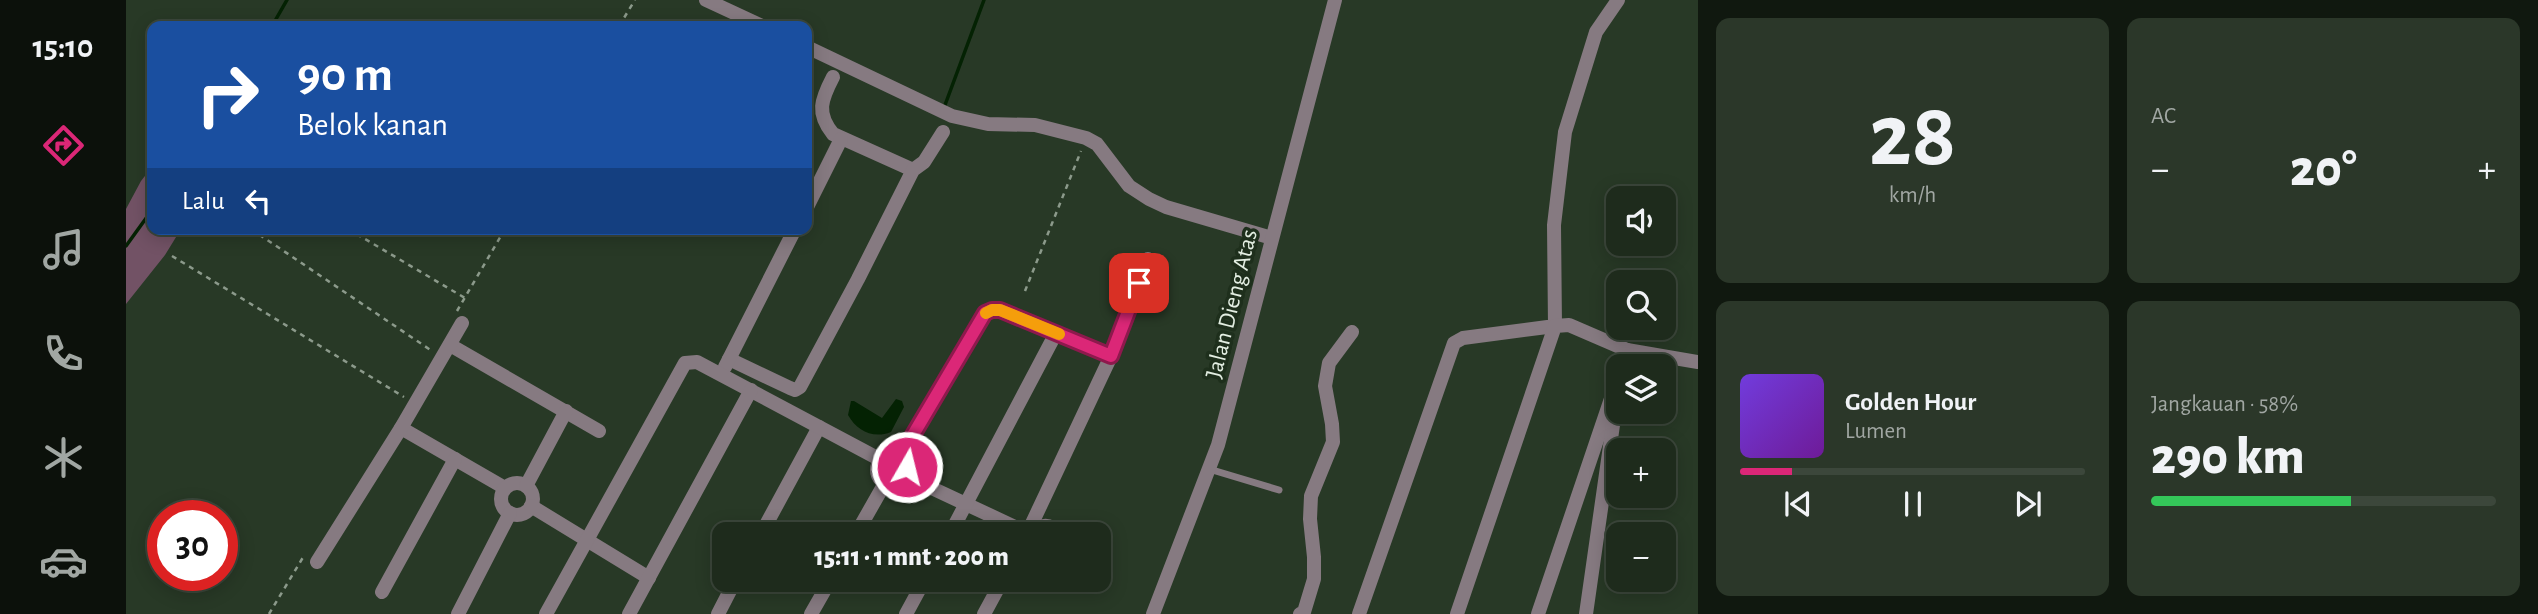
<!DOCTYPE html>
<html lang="id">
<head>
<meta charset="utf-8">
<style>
  body { margin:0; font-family:"Alegreya Sans",sans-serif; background:#2b3729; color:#f1f3f6; height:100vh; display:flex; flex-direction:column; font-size:26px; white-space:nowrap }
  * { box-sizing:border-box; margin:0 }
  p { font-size:23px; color:#a1a7a3 }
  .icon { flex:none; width:38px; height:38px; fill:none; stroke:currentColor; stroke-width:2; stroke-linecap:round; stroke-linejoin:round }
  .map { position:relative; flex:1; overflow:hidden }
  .side { display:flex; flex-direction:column; gap:18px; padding:18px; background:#10180f; width:840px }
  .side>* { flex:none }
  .top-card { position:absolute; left:21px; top:21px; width:665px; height:214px; border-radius:14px; box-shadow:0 4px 18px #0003,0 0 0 2px #3c473b; background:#1a4fa0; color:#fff; overflow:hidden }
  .tools { position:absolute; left:1480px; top:186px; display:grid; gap:14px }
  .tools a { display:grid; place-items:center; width:70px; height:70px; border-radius:14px; background:#1e2b1c; box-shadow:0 4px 18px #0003,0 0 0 2px #3c473b; font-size:35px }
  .speed { position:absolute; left:21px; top:500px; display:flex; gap:14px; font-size:35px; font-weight:700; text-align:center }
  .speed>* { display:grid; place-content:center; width:91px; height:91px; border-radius:50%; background:#1e2b1c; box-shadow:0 4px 18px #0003,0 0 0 2px #3c473b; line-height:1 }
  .speed .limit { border:10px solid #d22; background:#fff; color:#111 }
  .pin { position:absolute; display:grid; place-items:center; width:60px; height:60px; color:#fff; margin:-30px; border-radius:14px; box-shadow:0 4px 10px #0006 }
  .me { position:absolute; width:77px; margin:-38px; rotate:8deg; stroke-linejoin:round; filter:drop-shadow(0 0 5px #0008) }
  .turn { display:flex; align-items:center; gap:24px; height:147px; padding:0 35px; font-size:32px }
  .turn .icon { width:91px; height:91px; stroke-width:2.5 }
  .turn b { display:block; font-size:49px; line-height:60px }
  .then { display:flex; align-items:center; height:66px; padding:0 35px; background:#0003; gap:14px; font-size:26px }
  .big { font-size:52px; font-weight:800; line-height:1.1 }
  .side .tile { flex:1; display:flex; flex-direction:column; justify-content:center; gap:10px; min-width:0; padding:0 24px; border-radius:14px; background:#2b3729 }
  .side .dial { align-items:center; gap:0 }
  .dial b { font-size:91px; line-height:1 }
  .song { display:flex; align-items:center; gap:21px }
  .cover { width:84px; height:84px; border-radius:10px; background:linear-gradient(135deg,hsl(260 70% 55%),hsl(280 70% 35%)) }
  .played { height:7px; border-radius:4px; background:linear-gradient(90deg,#db2777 15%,#3c473b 15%) }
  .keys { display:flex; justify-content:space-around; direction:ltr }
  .heat { display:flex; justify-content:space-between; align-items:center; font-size:38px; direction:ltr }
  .charge { height:10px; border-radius:5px; background:linear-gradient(90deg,#34c759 58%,#3c473b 0) }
  .side .tiles { flex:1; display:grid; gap:18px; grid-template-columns:repeat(2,1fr) }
  .trip { position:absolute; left:586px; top:522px; width:399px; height:70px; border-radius:14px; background:#1e2b1c; box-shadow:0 4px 18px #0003,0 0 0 2px #3c473b; font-weight:800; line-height:70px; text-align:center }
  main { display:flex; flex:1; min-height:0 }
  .menu { display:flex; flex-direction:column; width:126px; justify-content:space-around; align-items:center; background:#0c110b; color:#a1a7a3 }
  .menu .icon { width:49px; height:49px }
  .menu .selected { color:#db2777 }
  .menu b { font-size:32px; color:#f1f3f6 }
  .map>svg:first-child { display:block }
  .green { fill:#725265 }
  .water { fill:#042203 }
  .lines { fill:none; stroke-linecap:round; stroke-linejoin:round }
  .stream { stroke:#042203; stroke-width:3.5 }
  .path { stroke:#8c9a8b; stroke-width:2.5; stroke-dasharray:5 5; stroke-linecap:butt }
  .service { stroke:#867a81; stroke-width:7 }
  .minor { stroke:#867a81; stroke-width:14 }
  .tertiary { stroke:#867a81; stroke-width:14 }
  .route-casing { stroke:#8e194d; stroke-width:18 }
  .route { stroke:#db2777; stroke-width:12 }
  .slow { stroke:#f59e0b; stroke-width:12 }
  .labels { text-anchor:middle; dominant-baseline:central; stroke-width:7; stroke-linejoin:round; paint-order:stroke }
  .street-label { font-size:24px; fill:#e3eee2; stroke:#1e2f1c }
</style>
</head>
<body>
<main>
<nav class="menu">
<b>15:10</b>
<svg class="icon selected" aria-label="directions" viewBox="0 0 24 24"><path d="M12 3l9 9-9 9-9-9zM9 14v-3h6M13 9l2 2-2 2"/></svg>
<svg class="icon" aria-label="music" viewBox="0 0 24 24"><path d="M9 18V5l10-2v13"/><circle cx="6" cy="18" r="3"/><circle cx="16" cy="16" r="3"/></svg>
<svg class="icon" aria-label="phone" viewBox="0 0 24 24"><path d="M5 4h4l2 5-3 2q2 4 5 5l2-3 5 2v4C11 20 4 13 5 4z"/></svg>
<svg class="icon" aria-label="climate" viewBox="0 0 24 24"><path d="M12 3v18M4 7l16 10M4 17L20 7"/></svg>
<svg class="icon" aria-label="car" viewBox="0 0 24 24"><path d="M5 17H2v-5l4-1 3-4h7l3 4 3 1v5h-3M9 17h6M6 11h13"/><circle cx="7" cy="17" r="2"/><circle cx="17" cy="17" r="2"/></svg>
</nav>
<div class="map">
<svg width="1572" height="614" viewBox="0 0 1572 614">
  <rect width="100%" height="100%" fill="#283926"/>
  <path class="green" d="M26,167V229H55L39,255L0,304V209L15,181Z"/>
  <path class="water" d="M770,399L776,401L778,407L765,432C747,439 731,431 722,415L725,401H728L756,418Z"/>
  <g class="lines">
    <g class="stream">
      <path d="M146,26L161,0"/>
      <path d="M819,105L858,0"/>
      <path d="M0,246L26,210"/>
    </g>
    <g class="path">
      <path d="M493,26L509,0"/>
      <path d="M125,229L306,351"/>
      <path d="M222,229L339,298"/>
      <path d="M46,256L278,397"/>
      <path d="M899,291L955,151"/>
      <path d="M331,311L379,229"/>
      <path d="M143,614L179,554"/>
    </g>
    <path class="service" d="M1083,469L1153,490"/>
    <g class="minor">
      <path d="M580,0L636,26"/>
      <path d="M681,47L826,116L862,124L909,125L960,138L971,144L1003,186L1023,199L1040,207L1146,238"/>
      <path d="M707,77C695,100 690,113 707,134L787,170"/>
      <path d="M681,207L715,139"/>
      <path d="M324,345L473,431"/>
      <path d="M603,359L664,388L669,390L674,387L732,279L787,170L798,162L817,132"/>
      <path d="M1496,366L1501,350L1572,362"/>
      <path d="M599,367L669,229"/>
      <path d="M275,428L379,488"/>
      <circle cx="766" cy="470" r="15"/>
      <path d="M774,457L859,313L865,310H875L985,356"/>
      <path d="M780,476L904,534"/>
      <circle cx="391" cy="499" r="16"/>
      <path d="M400,486L440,411"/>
      <path d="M405,506L523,578"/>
      <path d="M635,534L693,427"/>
      <path d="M730,534L759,483"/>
      <path d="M824,534L930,333"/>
      <path d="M901,534L985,356L1022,259"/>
      <path d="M908,534C914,523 925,523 931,534"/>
      <path d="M191,562L275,428L336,323"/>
      <path d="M256,592L329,459"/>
      <path d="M332,614L384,513"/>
      <path d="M420,614L559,363L571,362L755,460"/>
      <path d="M503,614L625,390"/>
      <path d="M592,614L610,579"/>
      <path d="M685,614L705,579"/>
      <path d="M780,614L799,579"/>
      <path d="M858,614L877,579"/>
      <path d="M1174,614L1178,612L1188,579V557L1184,519L1185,496L1207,442L1206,424L1199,386L1203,363L1226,332"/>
      <path d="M1233,614L1328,343L1337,338L1429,326L1428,225L1439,132L1470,32L1492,0"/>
      <path d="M1331,614L1429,326L1443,325L1501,350"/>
      <path d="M1412,614L1493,375"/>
      <path d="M1460,614L1490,404"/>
    </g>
    <path class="tertiary" d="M1027,614L1092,445L1209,0"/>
  </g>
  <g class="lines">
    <defs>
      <path id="route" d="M781,467L774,457L859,313L866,310H874L985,356L1013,283"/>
    </defs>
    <use href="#route" class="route-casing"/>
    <use href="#route" class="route"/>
    <path class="slow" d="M860,313L866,310H874L933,334"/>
  </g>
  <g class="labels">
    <g class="street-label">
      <text transform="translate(1106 304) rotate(-76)">Jalan Dieng Atas</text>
    </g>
  </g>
</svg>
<div class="tools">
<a><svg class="icon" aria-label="sound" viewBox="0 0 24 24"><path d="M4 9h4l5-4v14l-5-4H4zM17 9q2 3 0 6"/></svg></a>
<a><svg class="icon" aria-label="search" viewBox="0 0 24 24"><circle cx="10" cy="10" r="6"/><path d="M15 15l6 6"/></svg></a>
<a><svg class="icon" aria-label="layers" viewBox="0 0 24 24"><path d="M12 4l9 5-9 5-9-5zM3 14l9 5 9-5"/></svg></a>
<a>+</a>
<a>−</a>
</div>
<div class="speed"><div class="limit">30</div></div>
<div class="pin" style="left:1013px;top:283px;background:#d93025"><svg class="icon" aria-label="arrive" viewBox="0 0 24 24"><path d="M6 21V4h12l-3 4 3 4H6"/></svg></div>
<svg class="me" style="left:781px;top:467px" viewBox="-20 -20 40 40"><circle r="17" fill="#db2777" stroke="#fff" stroke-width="3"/><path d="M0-11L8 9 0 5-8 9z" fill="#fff"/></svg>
<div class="trip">15:11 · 1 mnt · 200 m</div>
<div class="top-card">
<div class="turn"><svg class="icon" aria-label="right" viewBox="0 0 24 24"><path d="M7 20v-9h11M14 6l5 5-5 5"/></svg><div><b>90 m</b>Belok kanan</div></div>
<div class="then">Lalu<svg class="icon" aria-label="left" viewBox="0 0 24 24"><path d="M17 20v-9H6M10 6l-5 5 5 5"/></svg></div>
</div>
</div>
<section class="side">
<div class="tiles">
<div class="tile dial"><b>28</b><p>km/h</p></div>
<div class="tile"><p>AC</p>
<div class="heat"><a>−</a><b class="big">20°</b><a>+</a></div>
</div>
<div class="tile">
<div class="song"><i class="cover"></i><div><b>Golden Hour</b><p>Lumen</p></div></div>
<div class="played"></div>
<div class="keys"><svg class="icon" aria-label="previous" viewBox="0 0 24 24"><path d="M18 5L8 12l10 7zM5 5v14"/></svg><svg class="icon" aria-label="pause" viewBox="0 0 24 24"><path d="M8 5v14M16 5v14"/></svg><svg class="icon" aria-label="next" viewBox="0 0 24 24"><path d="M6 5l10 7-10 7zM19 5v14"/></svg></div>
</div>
<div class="tile"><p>Jangkauan · 58%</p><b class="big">290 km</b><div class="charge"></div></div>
</div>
</section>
</main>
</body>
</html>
